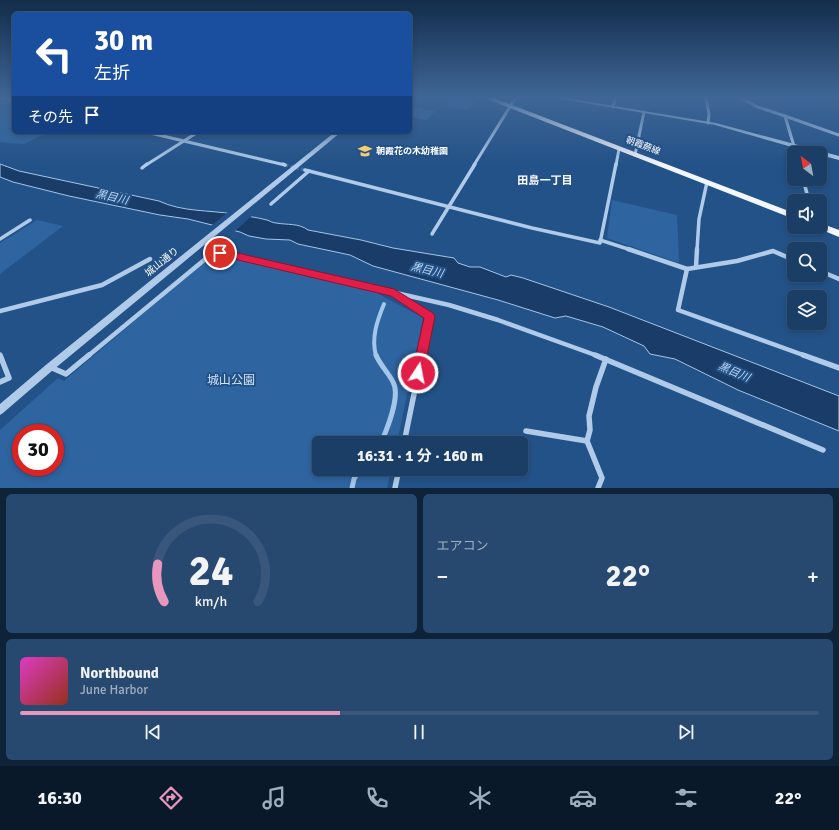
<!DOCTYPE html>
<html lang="ja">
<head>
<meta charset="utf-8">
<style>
  body { margin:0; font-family:Signika,"Noto Sans JP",sans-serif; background:#27496f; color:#f1f3f6; height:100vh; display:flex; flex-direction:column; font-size:15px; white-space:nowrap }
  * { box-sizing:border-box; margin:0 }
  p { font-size:13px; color:#9faebf }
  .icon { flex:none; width:22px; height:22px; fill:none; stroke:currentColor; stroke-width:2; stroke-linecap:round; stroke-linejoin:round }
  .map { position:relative; height:488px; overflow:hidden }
  .drawer { display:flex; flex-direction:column; gap:6px; padding:6px; background:#0e2238; flex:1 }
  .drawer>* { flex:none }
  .guide { position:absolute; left:12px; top:12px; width:400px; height:122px; border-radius:6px; box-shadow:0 2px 6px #0003,0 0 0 1px #38577a; background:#1a4fa0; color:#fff; overflow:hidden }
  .needle { width:26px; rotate:328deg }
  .buttons { position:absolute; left:787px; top:146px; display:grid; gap:8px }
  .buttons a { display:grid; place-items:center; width:40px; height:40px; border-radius:6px; background:#1a3e66; box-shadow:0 2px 6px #0003,0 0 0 1px #38577a; font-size:20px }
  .speed { position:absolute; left:12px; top:424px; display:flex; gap:8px; font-size:20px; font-weight:700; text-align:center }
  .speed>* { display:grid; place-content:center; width:52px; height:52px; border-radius:50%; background:#1a3e66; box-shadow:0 2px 6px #0003,0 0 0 1px #38577a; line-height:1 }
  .speed .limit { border:6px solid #d22; background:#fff; color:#111 }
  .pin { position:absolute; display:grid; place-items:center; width:34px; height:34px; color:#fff; margin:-17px; border:2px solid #fff; border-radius:50%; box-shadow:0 1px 4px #0007 }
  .me { position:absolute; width:44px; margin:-22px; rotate:11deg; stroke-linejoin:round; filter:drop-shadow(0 0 3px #0008) }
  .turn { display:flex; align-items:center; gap:14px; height:84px; padding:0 16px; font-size:18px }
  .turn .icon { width:52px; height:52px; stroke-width:2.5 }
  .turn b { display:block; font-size:28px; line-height:34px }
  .then { display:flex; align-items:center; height:38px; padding:0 16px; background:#0003; gap:8px; font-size:15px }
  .big { font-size:30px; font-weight:700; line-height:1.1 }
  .drawer .card { flex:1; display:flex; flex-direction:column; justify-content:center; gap:6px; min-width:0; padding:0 14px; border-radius:6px; background:#27496f }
  .drawer .dial { align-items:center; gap:0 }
  .dial svg { height:104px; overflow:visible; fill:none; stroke:#38577a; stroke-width:7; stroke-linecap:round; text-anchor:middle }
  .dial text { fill:#f1f3f6; stroke:none }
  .song { display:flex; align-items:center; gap:12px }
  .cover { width:48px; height:48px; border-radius:6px; background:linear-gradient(135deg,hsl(310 70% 55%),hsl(10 70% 35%)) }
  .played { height:4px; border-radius:2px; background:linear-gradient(90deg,#e797bd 40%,#38577a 40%) }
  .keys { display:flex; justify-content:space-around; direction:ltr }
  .heat { display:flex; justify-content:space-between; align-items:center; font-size:22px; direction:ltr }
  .drawer .tiles { flex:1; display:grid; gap:6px; grid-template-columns:1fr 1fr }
  .card:last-child { grid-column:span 2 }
  .trip { position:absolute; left:312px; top:436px; width:216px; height:40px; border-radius:6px; background:#1a3e66; box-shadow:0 2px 6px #0003,0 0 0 1px #38577a; font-weight:700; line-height:40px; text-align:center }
  .menu { display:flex; height:64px; justify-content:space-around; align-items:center; background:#0a1929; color:#9faebf }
  .menu .icon { width:28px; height:28px }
  .menu .selected { color:#e797bd }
  .menu b { font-size:18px; color:#f1f3f6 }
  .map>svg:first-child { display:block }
  .green { fill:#2e64a0; fill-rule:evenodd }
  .water { fill:#193c68; stroke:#a3c6ea }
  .pier { fill:#235288 }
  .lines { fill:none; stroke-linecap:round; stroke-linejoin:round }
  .stream-far1 { stroke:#a3c6ea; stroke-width:4 }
  .stream { stroke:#a3c6ea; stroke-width:5 }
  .building { fill:#3469a5 }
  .minor-tunnel-far1 { stroke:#446c9a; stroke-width:3; stroke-dasharray:3 1.5; stroke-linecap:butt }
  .minor-tunnel { stroke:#446c9a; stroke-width:3.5; stroke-dasharray:3.5 2; stroke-linecap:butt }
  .minor-far3 { stroke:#afcbe9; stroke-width:3 }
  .minor-far2 { stroke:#afcbe9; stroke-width:3.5 }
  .minor-far1 { stroke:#afcbe9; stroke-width:4.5 }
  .minor { stroke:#afcbe9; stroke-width:5.5 }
  .tertiary { fill:#afcbe9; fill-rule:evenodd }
  .primary { fill:#f2f7fe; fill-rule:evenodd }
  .route { fill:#e11d48; stroke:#92132f }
  .labels { text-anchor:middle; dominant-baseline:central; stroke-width:4; stroke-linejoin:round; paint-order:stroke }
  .far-street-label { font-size:9px; fill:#fff; stroke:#235288 }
  .far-poi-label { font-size:9px; font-weight:bold; fill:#fff; stroke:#235288; text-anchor:start }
  .street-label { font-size:10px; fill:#fff; stroke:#235288 }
  .neighbourhood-label { font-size:11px; font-weight:bold; fill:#fff; stroke:#235288 }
  .water-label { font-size:11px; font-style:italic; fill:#bbd5f1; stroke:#235288 }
  .near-park-label { font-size:12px; fill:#d3e4f7; stroke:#235288 }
</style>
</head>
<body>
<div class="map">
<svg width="839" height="488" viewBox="0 0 839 488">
  <rect width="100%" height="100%" fill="#235288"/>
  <g class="green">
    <path d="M0,99L14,102V132H49L24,144L0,142Z"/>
    <path d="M612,200L677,215L679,263L607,238Z"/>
    <path d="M37,220L63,226L0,274V243Z"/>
    <path d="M220,255L377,293L423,318L397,443H319V469H391L387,488H0V430L58,378L64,381L210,257ZM21,433H55V467H21Z"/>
  </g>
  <path class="water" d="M0,164L19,171L159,201C182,212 209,210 234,214C245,216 256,217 267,220C270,221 273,223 276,223C287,225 299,223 308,230L361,240L393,248L454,258L458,263L470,267H480L506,277L511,275L523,278L609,307L839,396V431L738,390L675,359L650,354L644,346L603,327L566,316L555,318L498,300L373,266L350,255L298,244L290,240L266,239L249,236L240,232L188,219L160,215L69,196L13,182L0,177Z"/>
  <path class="pier" d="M229,211L253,215L234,232L211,226Z"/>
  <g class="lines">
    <path class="stream-far1" d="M376,356C371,338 377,321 384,304"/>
    <g class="stream">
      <path d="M376,355C380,365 388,372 393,382C401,396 387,429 381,443"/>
      <path d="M352,488L354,479L360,469"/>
    </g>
  </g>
  <g class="building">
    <path d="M453,97H472L470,100L476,101L468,110L445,106Z"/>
    <path d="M410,106L435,111L427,120L410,117Z"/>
  </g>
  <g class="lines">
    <path class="minor-tunnel-far1" d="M285,165H287"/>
    <path class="minor-tunnel" d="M285,165L305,170"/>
    <g class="minor-far3">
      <path d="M2,97L14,100"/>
      <path d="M706,97L709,114L708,123"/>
      <path d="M739,97L758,107L785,116L796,153"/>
      <path d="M613,107L616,97"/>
      <path d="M785,116L839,135"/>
      <path d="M146,132L285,165"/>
      <path d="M635,155L644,112"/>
      <path d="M146,165L198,132"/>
      <path d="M474,165L516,97"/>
      <path d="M616,165L619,149"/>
    </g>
    <g class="minor-far2">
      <path d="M283,164L285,165"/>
      <path d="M142,168L147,164"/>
      <path d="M305,170L532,228L600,243L616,164"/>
      <path d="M803,179L809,201"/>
      <path d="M271,204L309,171"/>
      <path d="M432,234L475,164"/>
      <path d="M0,239L30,220"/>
      <path d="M600,240L631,250"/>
      <path d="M697,250L699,219L707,182"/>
    </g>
    <g class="minor-far1">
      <path d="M628,249L687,269L737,261L773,251L794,260"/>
      <path d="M696,267L697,249"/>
      <path d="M687,269L678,310L806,356"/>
      <path d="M820,271L839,279"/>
      <path d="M396,294L430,316L422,356"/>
      <path d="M0,311L102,285L150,259"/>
      <path d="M88,356L209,256L220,253L449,305L498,320L598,356"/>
    </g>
    <g class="minor">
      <path d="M595,355L823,450"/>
      <path d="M803,355L839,368"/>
      <path d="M50,367L66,374L89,355"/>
      <path d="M0,382L9,378L0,355"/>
      <path d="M526,431L587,441"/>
      <path d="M404,443L422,355"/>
      <path d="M395,488L399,469"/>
      <path d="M598,488L602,478L587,441L590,430L589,416L596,387L606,359"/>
    </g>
    <g class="tertiary">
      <path d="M549,97H560L716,123L839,156V160L820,155V153H813L715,125Z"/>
      <path d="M335,132H341L53,370L3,413L0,415V404L47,364Z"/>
    </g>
    <g class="primary">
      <path d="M482,97H491L794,213V219Z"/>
      <path d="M820,223L839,230V237L817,228L816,227H820Z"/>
    </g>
  </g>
  <linearGradient id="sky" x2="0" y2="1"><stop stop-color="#132d4b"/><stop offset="0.59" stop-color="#3f6696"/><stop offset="1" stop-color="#3f6696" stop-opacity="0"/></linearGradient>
  <rect width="839" height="165" fill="url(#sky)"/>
  <path class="route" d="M220,249L394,289L433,313L435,316L423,376L418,378L414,376L412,373L424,318L391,296L217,255L215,253L217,250Z"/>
  <defs>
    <symbol id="school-bare" viewBox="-9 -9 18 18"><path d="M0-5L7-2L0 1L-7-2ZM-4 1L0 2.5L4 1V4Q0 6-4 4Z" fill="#f4cc72" stroke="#235288" stroke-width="2.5" paint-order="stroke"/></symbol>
  </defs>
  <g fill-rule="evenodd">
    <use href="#school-bare" x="355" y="141" width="20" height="20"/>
  </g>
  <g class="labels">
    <g class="far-street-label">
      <text transform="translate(643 146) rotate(21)">朝霞蕨線</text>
    </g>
    <g class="far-poi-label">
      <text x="376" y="151">朝霞花の木幼稚園</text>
    </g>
    <g class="street-label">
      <text transform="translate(162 262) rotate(-39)">城山通り</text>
    </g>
    <g class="neighbourhood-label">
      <text x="545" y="180">田島一丁目</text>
    </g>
    <g class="water-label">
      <text transform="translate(112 197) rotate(13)">黒目川</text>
      <text transform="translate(427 270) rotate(14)">黒目川</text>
      <text transform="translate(734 372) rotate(23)">黒目川</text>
    </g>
    <g class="near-park-label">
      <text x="231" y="380">城山公園</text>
    </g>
  </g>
</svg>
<div class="buttons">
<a><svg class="needle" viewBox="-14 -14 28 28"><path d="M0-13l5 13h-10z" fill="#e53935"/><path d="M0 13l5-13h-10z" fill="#9faebf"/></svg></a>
<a><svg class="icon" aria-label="sound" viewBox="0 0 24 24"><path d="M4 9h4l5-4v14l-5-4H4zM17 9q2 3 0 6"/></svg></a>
<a><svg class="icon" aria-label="search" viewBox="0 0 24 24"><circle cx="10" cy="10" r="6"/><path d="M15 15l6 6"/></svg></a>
<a><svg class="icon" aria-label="layers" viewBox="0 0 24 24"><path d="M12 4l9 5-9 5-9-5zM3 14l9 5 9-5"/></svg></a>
</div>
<div class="speed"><div class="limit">30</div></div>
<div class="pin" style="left:220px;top:253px;background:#d93025"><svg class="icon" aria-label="arrive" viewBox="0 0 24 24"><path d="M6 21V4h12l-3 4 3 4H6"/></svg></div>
<svg class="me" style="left:418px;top:373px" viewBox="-20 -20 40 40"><circle r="17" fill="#e11d48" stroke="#fff" stroke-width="3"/><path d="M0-11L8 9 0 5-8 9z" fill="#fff"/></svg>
<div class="trip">16:31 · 1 分 · 160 m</div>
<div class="guide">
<div class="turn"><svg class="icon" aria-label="left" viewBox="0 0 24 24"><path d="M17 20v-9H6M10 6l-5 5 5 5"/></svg><div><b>30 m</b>左折</div></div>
<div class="then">その先<svg class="icon" aria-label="arrive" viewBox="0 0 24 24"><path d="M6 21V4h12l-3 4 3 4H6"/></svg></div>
</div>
</div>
<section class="drawer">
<div class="tiles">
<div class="card dial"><svg viewBox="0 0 100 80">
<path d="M14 69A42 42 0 1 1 86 69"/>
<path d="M14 69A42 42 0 0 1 9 40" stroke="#e797bd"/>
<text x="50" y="56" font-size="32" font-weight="700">24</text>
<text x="50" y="72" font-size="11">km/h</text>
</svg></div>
<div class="card"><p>エアコン</p>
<div class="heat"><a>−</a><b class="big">22°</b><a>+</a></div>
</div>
<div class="card">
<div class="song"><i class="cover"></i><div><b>Northbound</b><p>June Harbor</p></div></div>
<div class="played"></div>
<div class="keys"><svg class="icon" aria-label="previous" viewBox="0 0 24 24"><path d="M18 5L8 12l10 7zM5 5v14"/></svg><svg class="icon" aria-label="pause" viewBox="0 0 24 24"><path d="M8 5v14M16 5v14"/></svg><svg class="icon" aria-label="next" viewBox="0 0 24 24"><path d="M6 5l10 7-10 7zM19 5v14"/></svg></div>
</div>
</div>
</section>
<nav class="menu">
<b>16:30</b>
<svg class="icon selected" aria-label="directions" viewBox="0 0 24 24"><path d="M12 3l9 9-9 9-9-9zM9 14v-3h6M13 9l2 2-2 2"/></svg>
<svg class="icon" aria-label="music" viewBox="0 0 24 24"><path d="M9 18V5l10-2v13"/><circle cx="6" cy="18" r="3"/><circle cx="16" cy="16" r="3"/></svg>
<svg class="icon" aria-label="phone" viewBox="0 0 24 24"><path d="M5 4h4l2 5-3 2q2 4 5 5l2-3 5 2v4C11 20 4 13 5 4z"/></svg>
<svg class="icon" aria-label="climate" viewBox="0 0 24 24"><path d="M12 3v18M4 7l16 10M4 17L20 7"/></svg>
<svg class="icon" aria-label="car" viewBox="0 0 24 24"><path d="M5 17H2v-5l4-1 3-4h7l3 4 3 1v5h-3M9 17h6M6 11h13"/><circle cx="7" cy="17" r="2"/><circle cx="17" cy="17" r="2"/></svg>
<svg class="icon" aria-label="filters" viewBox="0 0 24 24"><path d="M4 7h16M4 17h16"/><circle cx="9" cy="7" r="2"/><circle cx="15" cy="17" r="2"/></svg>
<b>22°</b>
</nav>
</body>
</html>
